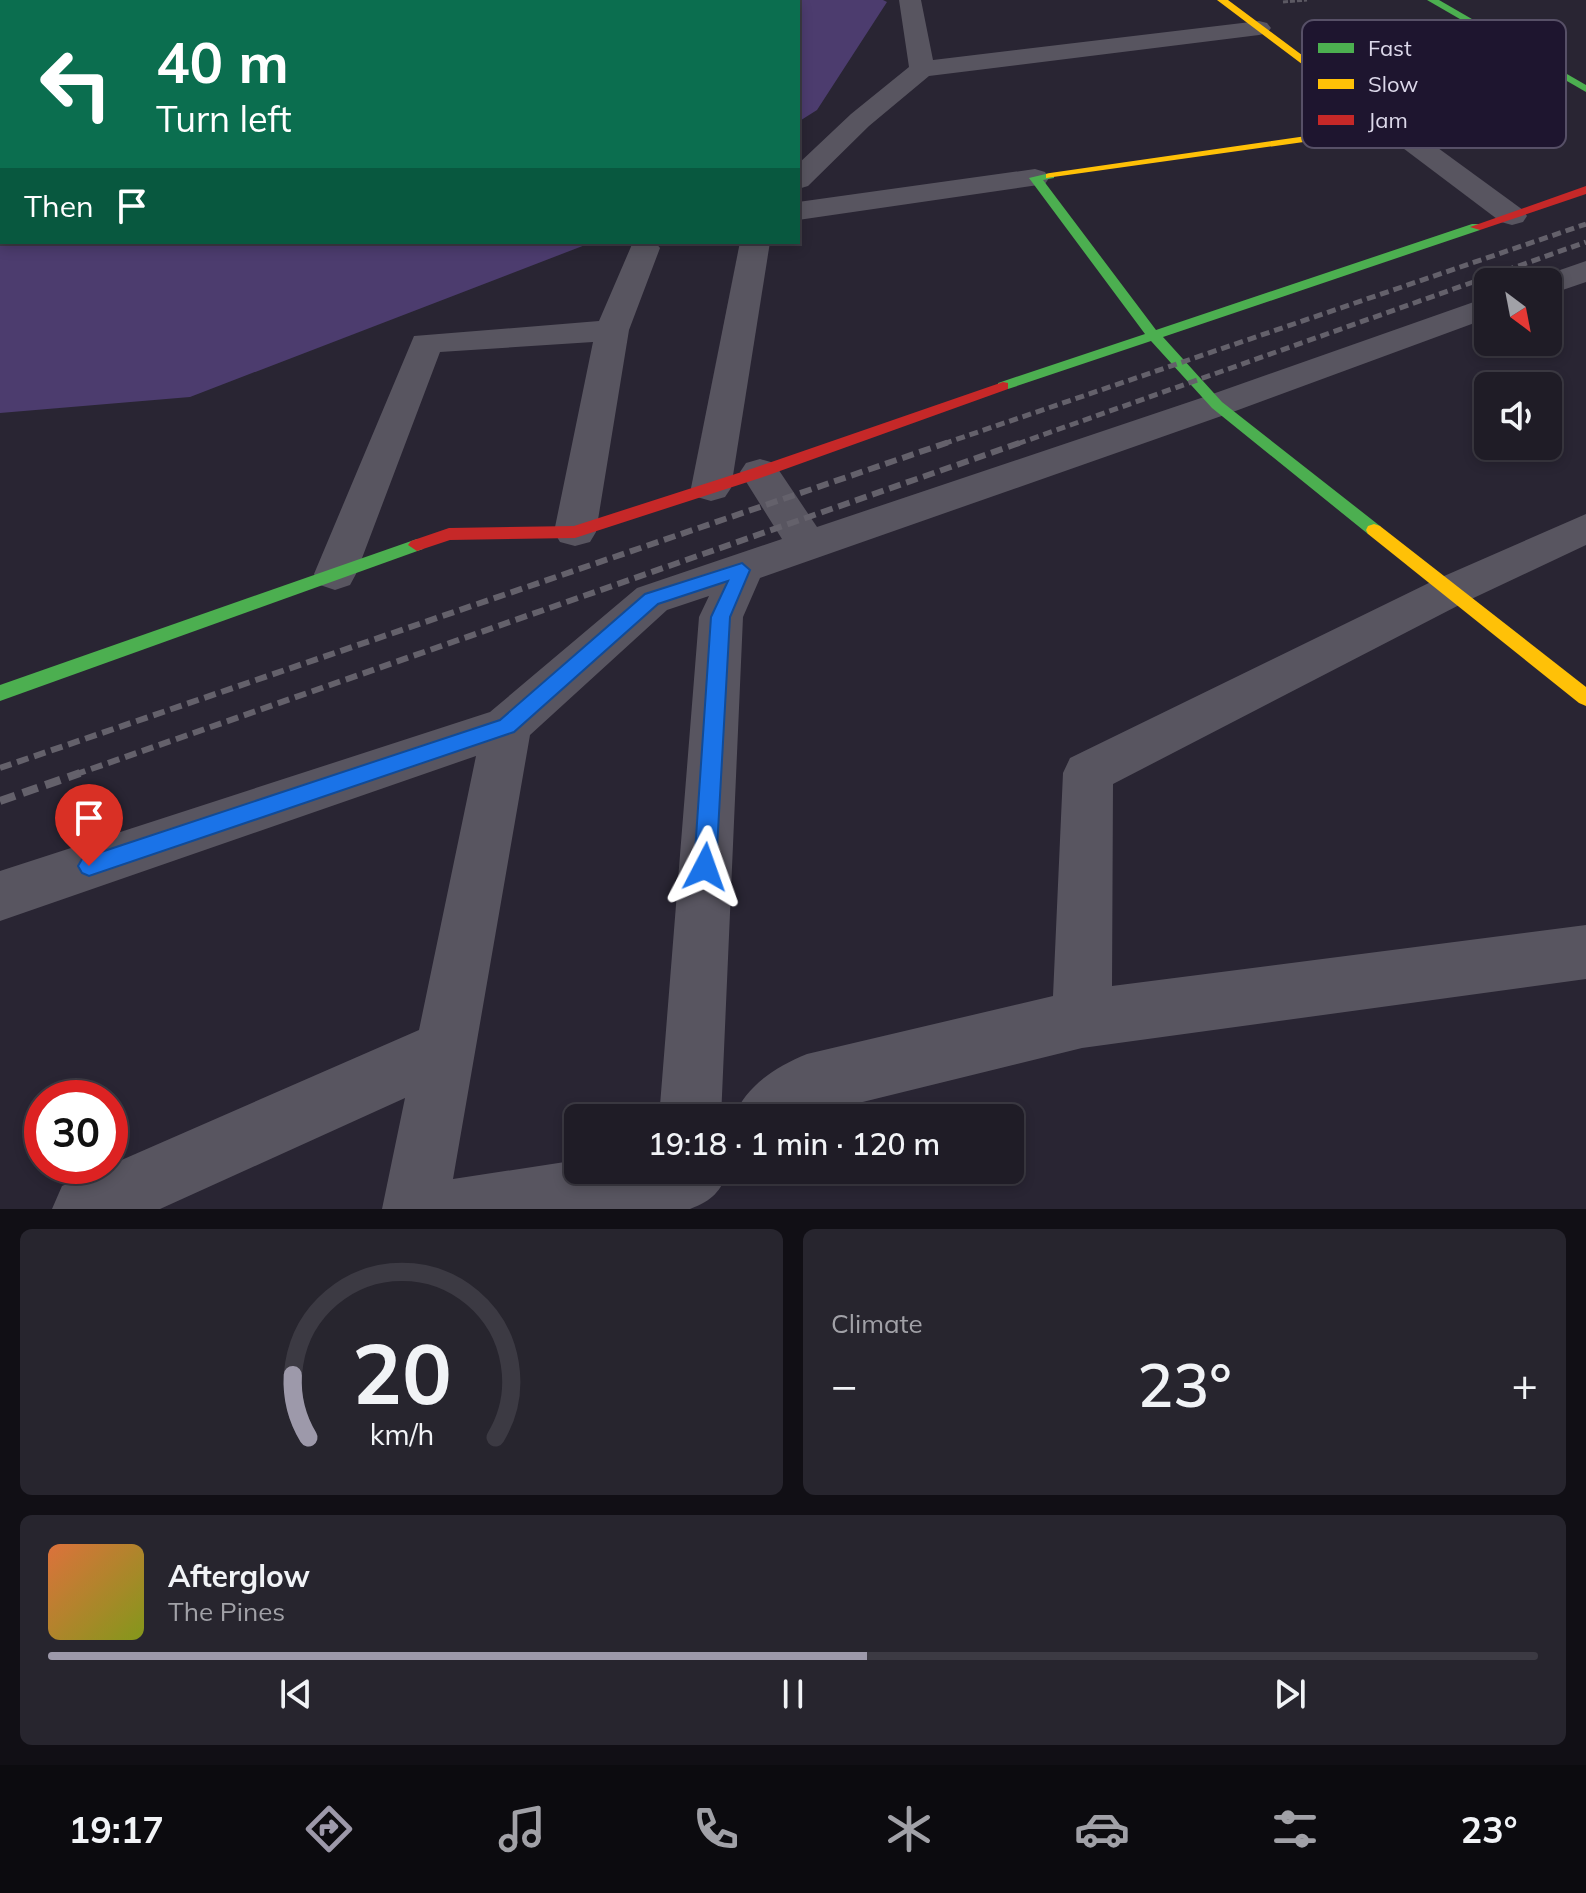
<!DOCTYPE html>
<html lang="en">
<head>
<meta charset="utf-8">
<style>
  body { margin:0; font-family:Mulish,sans-serif; background:#27252e; color:#f1f3f6; height:100vh; display:flex; flex-direction:column; font-size:30px; white-space:nowrap }
  * { box-sizing:border-box; margin:0 }
  p { font-size:26px; color:#a1a1a7 }
  .icon { flex:none; width:44px; height:44px; fill:none; stroke:currentColor; stroke-width:2; stroke-linecap:round; stroke-linejoin:round }
  .map { position:relative; height:1209px; overflow:hidden }
  .side { display:flex; flex-direction:column; gap:20px; padding:20px; background:#110f15; flex:1 }
  .side>* { flex:none }
  .banner { position:absolute; left:0px; top:0px; width:800px; height:244px; box-shadow:0 4px 12px #0003,0 0 0 2px #3c3a43; background:#0b6e4f; color:#fff; overflow:hidden }
  .needle { width:52px; rotate:148deg }
  .fabs { position:absolute; left:1474px; top:268px; display:grid; gap:16px }
  .fabs a { display:grid; place-items:center; width:88px; height:88px; border-radius:12px; background:#1f1c26; box-shadow:0 4px 12px #0003,0 0 0 2px #3c3a43; font-size:40px }
  .speed { position:absolute; left:24px; top:1080px; display:flex; gap:16px; font-size:40px; font-weight:700; text-align:center }
  .speed>* { display:grid; place-content:center; width:104px; height:104px; border-radius:50%; background:#1f1c26; box-shadow:0 4px 12px #0003,0 0 0 2px #3c3a43; line-height:1 }
  .speed .limit { border:12px solid #d22; background:#fff; color:#111 }
  .pin { position:absolute; display:grid; place-items:center; width:68px; height:68px; color:#fff; margin:-82px -34px; border-radius:50% 50% 50% 0; rotate:-45deg; box-shadow:0 0 8px #0007 }
  .pin .icon { rotate:45deg }
  .me { position:absolute; width:88px; margin:-44px; rotate:4deg; stroke-linejoin:round; filter:drop-shadow(0 0 6px #0008) }
  .turn { display:flex; align-items:center; gap:28px; height:168px; padding:0 24px; font-size:36px }
  .turn .icon { width:104px; height:104px; stroke-width:2.5 }
  .turn b { display:block; font-size:56px; line-height:68px }
  .then { display:flex; align-items:center; height:76px; padding:0 24px; background:#0003; gap:16px; font-size:30px }
  .big { font-size:60px; font-weight:600; line-height:1.1 }
  .side .widget { flex:1; display:flex; flex-direction:column; justify-content:center; gap:12px; min-width:0; padding:0 28px; border-radius:12px; background:#27252e }
  .side .dial { align-items:center; gap:0 }
  .dial svg { height:208px; overflow:visible; fill:none; stroke:#3c3a43; stroke-width:7; stroke-linecap:round; text-anchor:middle }
  .dial text { fill:#f1f3f6; stroke:none }
  .song { display:flex; align-items:center; gap:24px }
  .cover { width:96px; height:96px; border-radius:12px; background:linear-gradient(135deg,hsl(20 70% 55%),hsl(70 70% 35%)) }
  .played { height:8px; border-radius:4px; background:linear-gradient(90deg,#9d99aa 55%,#3c3a43 55%) }
  .keys { display:flex; justify-content:space-around; direction:ltr }
  .heat { display:flex; justify-content:space-between; align-items:center; font-size:44px; direction:ltr }
  .side .tiles { flex:1; display:grid; gap:20px; grid-template-columns:1fr 1fr }
  .widget:last-child { grid-column:span 2 }
  .trip { position:absolute; left:564px; top:1104px; width:460px; height:80px; border-radius:12px; background:#1f1c26; box-shadow:0 4px 12px #0003,0 0 0 2px #3c3a43; font-weight:600; line-height:80px; text-align:center }
  .tabs { display:flex; height:128px; justify-content:space-around; align-items:center; background:#0c0b0f; color:#a1a1a7 }
  .tabs .icon { width:56px; height:56px }
  .tabs .active { color:#9d99aa }
  .tabs b { font-size:36px; color:#f1f3f6 }
  .map>svg:first-child { display:block }
  .green { fill:#4c3c6e }
  .lines { fill:none; stroke-linecap:round; stroke-linejoin:round }
  .path { stroke:#5c5963; stroke-width:3; stroke-dasharray:5 2; stroke-linecap:butt }
  .street { fill:#585560; fill-rule:evenodd }
  .fast { fill:#4caf50; fill-rule:evenodd }
  .slow { fill:#ffc107; fill-rule:evenodd }
  .jam { fill:#c62828; fill-rule:evenodd }
  .rail-far2 { stroke:#64616b; stroke-width:5; stroke-dasharray:9 5; stroke-linecap:butt }
  .rail-far1 { stroke:#64616b; stroke-width:6; stroke-dasharray:12 6; stroke-linecap:butt }
  .rail { stroke:#64616b; stroke-width:8; stroke-dasharray:16 8; stroke-linecap:butt }
  .route { fill:#1a73e8; stroke:#114b97; stroke-width:2 }
  .key { fill:#1e152f; stroke:#575067; stroke-width:2 }
  .key-label { font-size:22px; fill:#dcd8ea }
</style>
</head>
<body>
<div class="map">
<svg width="1586" height="1209" viewBox="0 0 1586 1209">
  <rect width="100%" height="100%" fill="#292533"/>
  <path class="green" d="M0,0H883L887,2L817,110L798,122V2H2V242H593L190,397L0,413Z"/>
  <g class="lines">
    <path class="path" d="M1283,2L1307,0"/>
    <g class="street">
      <path d="M899,0H921L933,60L1259,21L1267,23L1271,28L1267,33L1259,35L929,76L869,126L808,186L798,189V164L851,114L909,67Z"/>
      <path d="M1392,119L1401,121L1523,210L1527,216L1523,222L1512,225L1501,222L1383,133L1379,127L1383,121Z"/>
      <path d="M1035,169L1045,172L1049,178L1045,184L798,220V202Z"/>
      <path d="M633,242H655L660,248L629,330L596,532L590,542L575,546L560,542L554,532L593,342L440,352L356,574L350,585L335,590L320,585L314,574L414,336L599,321Z"/>
      <path d="M740,242H770L731,488L725,497L711,501L697,497L691,488Z"/>
      <path d="M1586,261V282L1548,295V282H1534L1537,278Z"/>
      <path d="M1488,297V318L1230,413L760,578L743,617L721,1118H659L699,617L709,596L667,610L530,735L453,1179L578,1160V1170H729C720,1192 713,1200 690,1209H382L405,1098L160,1209H52L62,1186L419,1030L476,756L0,921V871L490,712L637,588L782,539L740,472L746,463L760,459L774,463L817,527L1204,397Z"/>
      <path d="M1586,514V545L1465,602L1113,784L1112,986L1586,925V979L1082,1048L822,1112L814,1118H733C746,1086 775,1067 807,1054L1053,996L1063,773L1070,758L1435,580Z"/>
    </g>
    <g class="fast">
      <path d="M1427,0H1439L1586,85V92Z"/>
      <path d="M1050,173L1054,174V178L1043,180L1156,330L1472,224H1480V230L1163,337L1222,402L1380,526L1382,530L1380,534H1368L1212,408L1151,341L1008,389H998V383L1145,334L1029,178Z"/>
      <path d="M417,539L423,541L426,545L423,549L0,701V685Z"/>
    </g>
    <g class="slow">
      <path d="M1217,0H1228L1396,125V129L1046,178V174L1050,173L1383,125Z"/>
      <path d="M1374,524L1380,526L1586,687V706L1579,703L1368,534L1366,530L1368,526Z"/>
    </g>
    <g class="jam">
      <path d="M1586,186V194L1480,230L1470,227Z"/>
      <path d="M1003,382L1008,383V389L766,476L575,538L450,540L417,551L408,545L411,541L449,528L574,526L754,468Z"/>
    </g>
    <g class="rail-far2">
      <path d="M943,444L1586,224"/>
      <path d="M1017,444L1586,242"/>
    </g>
    <g class="rail-far1">
      <path d="M0,768L949,442"/>
      <path d="M74,775L1022,442"/>
    </g>
    <path class="rail" d="M0,801L80,773"/>
  </g>
  <path class="route" d="M742,563L750,570L730,617L716,867L713,874L705,877L698,874L694,867L711,617L728,581L658,604L514,732L89,876L82,873L78,866L82,859L89,856L500,720L645,594Z"/>
  <rect x="1302" y="20" width="264" height="128" rx="12" class="key"/>
  <rect x="1318" y="43" width="36" height="10" fill="#4caf50"/>
  <rect x="1318" y="79" width="36" height="10" fill="#ffc107"/>
  <rect x="1318" y="115" width="36" height="10" fill="#c62828"/>
  <g class="key-label">
    <text x="1368" y="56">Fast</text>
    <text x="1368" y="92">Slow</text>
    <text x="1368" y="128">Jam</text>
  </g>
</svg>
<div class="fabs">
<a><svg class="needle" viewBox="-14 -14 28 28"><path d="M0-13l5 13h-10z" fill="#e53935"/><path d="M0 13l5-13h-10z" fill="#a1a1a7"/></svg></a>
<a><svg class="icon" aria-label="sound" viewBox="0 0 24 24"><path d="M4 9h4l5-4v14l-5-4H4zM17 9q2 3 0 6"/></svg></a>
</div>
<div class="speed"><div class="limit">30</div></div>
<div class="pin" style="left:89px;top:866px;background:#d93025"><svg class="icon" aria-label="arrive" viewBox="0 0 24 24"><path d="M6 21V4h12l-3 4 3 4H6"/></svg></div>
<svg class="me" style="left:705px;top:867px" viewBox="-20 -20 40 40"><path d="M0-17L14 15 0 8-14 15z" fill="#1a73e8" stroke="#fff" stroke-width="4"/></svg>
<div class="trip">19:18 · 1 min · 120 m</div>
<div class="banner">
<div class="turn"><svg class="icon" aria-label="left" viewBox="0 0 24 24"><path d="M17 20v-9H6M10 6l-5 5 5 5"/></svg><div><b>40 m</b>Turn left</div></div>
<div class="then">Then<svg class="icon" aria-label="arrive" viewBox="0 0 24 24"><path d="M6 21V4h12l-3 4 3 4H6"/></svg></div>
</div>
</div>
<section class="side">
<div class="tiles">
<div class="widget dial"><svg viewBox="0 0 100 80">
<path d="M14 69A42 42 0 1 1 86 69"/>
<path d="M14 69A42 42 0 0 1 8 45" stroke="#9d99aa"/>
<text x="50" y="56" font-size="32" font-weight="700">20</text>
<text x="50" y="72" font-size="11">km/h</text>
</svg></div>
<div class="widget"><p>Climate</p>
<div class="heat"><a>−</a><b class="big">23°</b><a>+</a></div>
</div>
<div class="widget">
<div class="song"><i class="cover"></i><div><b>Afterglow</b><p>The Pines</p></div></div>
<div class="played"></div>
<div class="keys"><svg class="icon" aria-label="previous" viewBox="0 0 24 24"><path d="M18 5L8 12l10 7zM5 5v14"/></svg><svg class="icon" aria-label="pause" viewBox="0 0 24 24"><path d="M8 5v14M16 5v14"/></svg><svg class="icon" aria-label="next" viewBox="0 0 24 24"><path d="M6 5l10 7-10 7zM19 5v14"/></svg></div>
</div>
</div>
</section>
<nav class="tabs">
<b>19:17</b>
<svg class="icon active" aria-label="directions" viewBox="0 0 24 24"><path d="M12 3l9 9-9 9-9-9zM9 14v-3h6M13 9l2 2-2 2"/></svg>
<svg class="icon" aria-label="music" viewBox="0 0 24 24"><path d="M9 18V5l10-2v13"/><circle cx="6" cy="18" r="3"/><circle cx="16" cy="16" r="3"/></svg>
<svg class="icon" aria-label="phone" viewBox="0 0 24 24"><path d="M5 4h4l2 5-3 2q2 4 5 5l2-3 5 2v4C11 20 4 13 5 4z"/></svg>
<svg class="icon" aria-label="climate" viewBox="0 0 24 24"><path d="M12 3v18M4 7l16 10M4 17L20 7"/></svg>
<svg class="icon" aria-label="car" viewBox="0 0 24 24"><path d="M5 17H2v-5l4-1 3-4h7l3 4 3 1v5h-3M9 17h6M6 11h13"/><circle cx="7" cy="17" r="2"/><circle cx="17" cy="17" r="2"/></svg>
<svg class="icon" aria-label="filters" viewBox="0 0 24 24"><path d="M4 7h16M4 17h16"/><circle cx="9" cy="7" r="2"/><circle cx="15" cy="17" r="2"/></svg>
<b>23°</b>
</nav>
</body>
</html>
